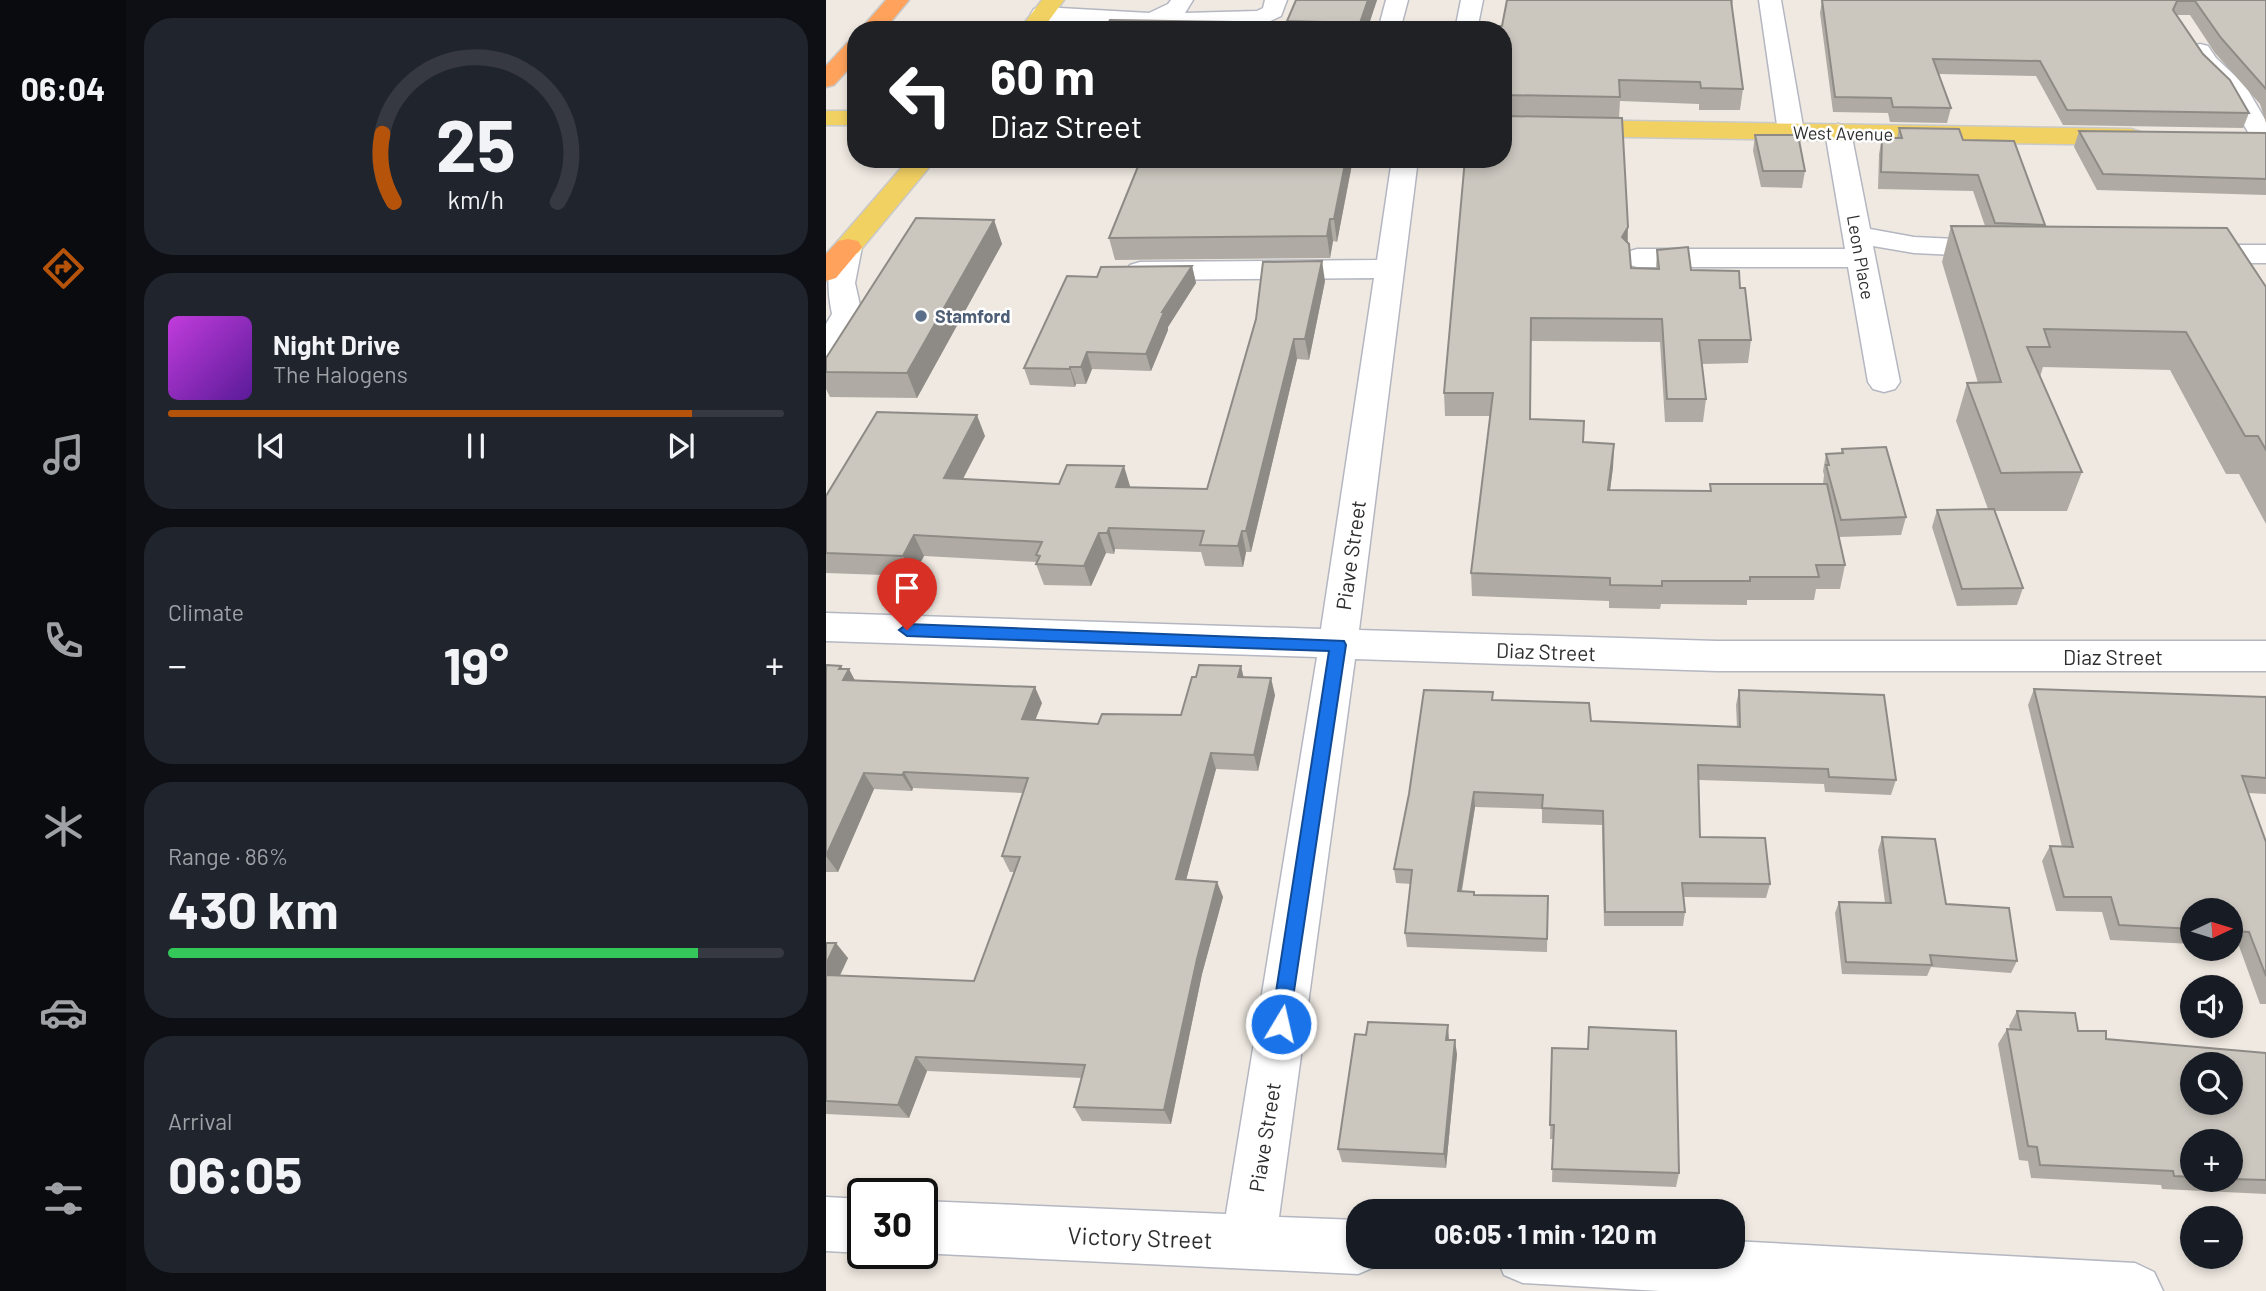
<!DOCTYPE html>
<html lang="en">
<head>
<meta charset="utf-8">
<style>
  body { margin:0; font-family:Barlow,sans-serif; background:#20242c; color:#f1f3f6; height:100vh; display:flex; flex-direction:column; font-size:26px; white-space:nowrap }
  * { box-sizing:border-box; margin:0 }
  p { font-size:23px; color:#9ea1a6 }
  .icon { flex:none; width:38px; height:38px; fill:none; stroke:currentColor; stroke-width:2; stroke-linecap:round; stroke-linejoin:round }
  .map { position:relative; flex:1; overflow:hidden }
  .sheet { display:flex; flex-direction:column; gap:18px; padding:18px; background:#0d0f14; width:700px }
  .sheet>* { flex:none }
  .banner { position:absolute; left:21px; top:21px; width:665px; height:147px; border-radius:28px; box-shadow:0 4px 10px #0003; background:#202124; color:#fff; overflow:hidden }
  .needle { width:46px; rotate:86deg }
  .controls { position:absolute; left:1354px; top:898px; display:grid; gap:14px }
  .controls a { display:grid; place-items:center; width:63px; height:63px; border-radius:50%; background:#171b24; box-shadow:0 4px 10px #0003; font-size:35px }
  .speed { position:absolute; left:21px; top:1178px; display:flex; gap:14px; font-size:35px; font-weight:700; text-align:center }
  .speed>* { display:grid; place-content:center; width:91px; height:91px; border-radius:50%; background:#171b24; box-shadow:0 4px 10px #0003; line-height:1 }
  .speed .limit { border:4px solid #111; border-radius:10px; background:#fff; color:#111 }
  .pin { position:absolute; display:grid; place-items:center; width:60px; height:60px; color:#fff; margin:-72px -30px; border-radius:50% 50% 50% 0; rotate:-45deg; box-shadow:0 0 7px #0007 }
  .pin .icon { rotate:45deg }
  .me { position:absolute; width:77px; margin:-38px; rotate:9deg; stroke-linejoin:round; filter:drop-shadow(0 0 5px #0008) }
  .turn { display:flex; align-items:center; gap:24px; height:147px; padding:0 28px; font-size:32px }
  .turn .icon { width:91px; height:91px; stroke-width:2.5 }
  .turn b { display:block; font-size:49px; line-height:60px }
  .big { font-size:52px; font-weight:700; line-height:1.1 }
  .sheet .card { flex:1; display:flex; flex-direction:column; justify-content:center; gap:10px; min-width:0; padding:0 24px; border-radius:28px; background:#20242c }
  .sheet .dial { align-items:center; gap:0 }
  .dial svg { height:182px; overflow:visible; fill:none; stroke:#363941; stroke-width:7; stroke-linecap:round; text-anchor:middle }
  .dial text { fill:#f1f3f6; stroke:none }
  .song { display:flex; align-items:center; gap:21px }
  .cover { width:84px; height:84px; border-radius:10px; background:linear-gradient(135deg,hsl(290 70% 55%),hsl(270 70% 35%)) }
  .played { height:7px; border-radius:4px; background:linear-gradient(90deg,#b45309 85%,#363941 85%) }
  .keys { display:flex; justify-content:space-around; direction:ltr }
  .heat { display:flex; justify-content:space-between; align-items:center; font-size:38px; direction:ltr }
  .charge { height:10px; border-radius:5px; background:linear-gradient(90deg,#34c759 86%,#363941 0) }
  .trip { position:absolute; left:520px; top:1199px; width:399px; height:70px; border-radius:28px; background:#171b24; box-shadow:0 4px 10px #0003; font-weight:700; line-height:70px; text-align:center }
  main { display:flex; flex:1; min-height:0 }
  .tab-bar { display:flex; flex-direction:column; width:126px; justify-content:space-around; align-items:center; background:#090b0e; color:#9ea1a6 }
  .tab-bar .icon { width:49px; height:49px }
  .tab-bar .active { color:#b45309 }
  .tab-bar b { font-size:32px; color:#f1f3f6 }
  .map>svg:first-child { display:block }
  .lines { fill:none; stroke-linecap:round; stroke-linejoin:round }
  .minor-casing { stroke:#b4b7c1; stroke-width:3 }
  .major-casing { stroke:#c9c9c9; stroke-width:3 }
  .highway-casing { stroke:#c9c9c9; stroke-width:3 }
  .minor { fill:#fff; fill-rule:evenodd }
  .major { fill:#f2d163; fill-rule:evenodd }
  .highway { fill:#ffa35c; fill-rule:evenodd }
  .wall { fill:#afaba4; fill-rule:evenodd }
  .shaded-wall { fill:#8e8b86 }
  .building { fill:#cbc7bf; stroke:#8e8b86; stroke-width:2; fill-rule:evenodd }
  .route { fill:#1a73e8; stroke:#114b97; stroke-width:2 }
  .service-dot { fill:#5c6f8a; stroke:#fff; stroke-width:2.5 }
  .labels { text-anchor:middle; dominant-baseline:central; stroke-width:5; stroke-linejoin:round; paint-order:stroke }
  .far-street-label { font-size:18px; fill:#2e2e2e; stroke:#fff }
  .far-service-label { font-size:18px; font-weight:bold; fill:#4e5e75; stroke:#fff; text-anchor:start }
  .street-label { font-size:21px; fill:#2e2e2e; stroke:#fff }
  .near-street-label { font-size:24px; fill:#2e2e2e; stroke:#fff }
</style>
</head>
<body>
<main>
<nav class="tab-bar">
<b>06:04</b>
<svg class="icon active" aria-label="directions" viewBox="0 0 24 24"><path d="M12 3l9 9-9 9-9-9zM9 14v-3h6M13 9l2 2-2 2"/></svg>
<svg class="icon" aria-label="music" viewBox="0 0 24 24"><path d="M9 18V5l10-2v13"/><circle cx="6" cy="18" r="3"/><circle cx="16" cy="16" r="3"/></svg>
<svg class="icon" aria-label="phone" viewBox="0 0 24 24"><path d="M5 4h4l2 5-3 2q2 4 5 5l2-3 5 2v4C11 20 4 13 5 4z"/></svg>
<svg class="icon" aria-label="climate" viewBox="0 0 24 24"><path d="M12 3v18M4 7l16 10M4 17L20 7"/></svg>
<svg class="icon" aria-label="car" viewBox="0 0 24 24"><path d="M5 17H2v-5l4-1 3-4h7l3 4 3 1v5h-3M9 17h6M6 11h13"/><circle cx="7" cy="17" r="2"/><circle cx="17" cy="17" r="2"/></svg>
<svg class="icon" aria-label="filters" viewBox="0 0 24 24"><path d="M4 7h16M4 17h16"/><circle cx="9" cy="7" r="2"/><circle cx="15" cy="17" r="2"/></svg>
</nav>
<section class="sheet">
<div class="card dial"><svg viewBox="0 0 100 80">
<path d="M14 69A42 42 0 1 1 86 69"/>
<path d="M14 69A42 42 0 0 1 9 39" stroke="#b45309"/>
<text x="50" y="56" font-size="32" font-weight="700">25</text>
<text x="50" y="72" font-size="11">km/h</text>
</svg></div>
<div class="card">
<div class="song"><i class="cover"></i><div><b>Night Drive</b><p>The Halogens</p></div></div>
<div class="played"></div>
<div class="keys"><svg class="icon" aria-label="previous" viewBox="0 0 24 24"><path d="M18 5L8 12l10 7zM5 5v14"/></svg><svg class="icon" aria-label="pause" viewBox="0 0 24 24"><path d="M8 5v14M16 5v14"/></svg><svg class="icon" aria-label="next" viewBox="0 0 24 24"><path d="M6 5l10 7-10 7zM19 5v14"/></svg></div>
</div>
<div class="card"><p>Climate</p>
<div class="heat"><a>−</a><b class="big">19°</b><a>+</a></div>
</div>
<div class="card"><p>Range · 86%</p><b class="big">430 km</b><div class="charge"></div></div>
<div class="card"><p>Arrival</p><b class="big">06:05</b></div>
</section>
<div class="map">
<svg width="1440" height="1291" viewBox="0 0 1440 1291">
  <rect width="100%" height="100%" fill="#efe9e1"/>
  <g class="lines">
    <defs>
      <g id="minor">
        <path d="M345,0H367L359,13L431,11L437,8L439,0H461L455,16L436,25L326,27L216,21L208,19L205,14L208,9L216,7L323,13L342,4Z"/>
        <path d="M560,0H582L574,30H552Z"/>
        <path d="M635,0H657L651,30H629Z"/>
        <path d="M933,0H955L978,132L974,137L965,140L956,137L952,132Z"/>
        <path d="M1374,44L1382,46L1390,58L1419,85L1440,121V146L1429,144L1400,94L1374,68L1362,51L1366,46Z"/>
        <path d="M1012,124L1021,127L1025,132L1044,229L1088,237L1171,241L1181,243L1185,249L1181,255L1171,257L1088,253L1047,246L1074,382L1069,389L1058,392L1047,389L1042,382L1022,267H811L801,264L797,258L801,252L811,249H1019L999,132L1003,127Z"/>
        <path d="M566,159H592L533,630L891,641H1440V671H891L529,659L453,1217L532,1220V1256H555L551,1266L532,1274L92,1253H96V1201L400,1214L491,657L0,641V613L495,629L548,278L314,280L304,277L300,271L304,265L314,262L551,260Z"/>
        <path d="M22,239L32,241L36,247L29,283L36,314L11,357L0,359V324L6,314C1,290 0,263 12,241Z"/>
        <path d="M1368,245H1440V263H1368L1358,260L1354,254L1358,248Z"/>
        <path d="M0,1197L37,1199V1253L0,1251Z"/>
        <path d="M906,1241L1309,1263L1328,1272L1337,1291H834L697,1283L678,1275L670,1256H906Z"/>
      </g>
      <g id="major">
        <path d="M216,0H238L216,30H193Z"/>
        <rect x="0" y="111" width="30" height="14"/>
        <path d="M677,119L1305,129L1314,132L1318,137L1314,142L1305,145L677,135Z"/>
        <path d="M83,159H110L32,253L22,255L12,253L8,247L12,241Z"/>
      </g>
      <g id="highway">
        <path d="M60,0H83L58,30H34Z"/>
        <path d="M30,40V61L8,85L0,87V66L22,42Z"/>
        <path d="M22,239L32,241L36,247L10,278L0,281V254L12,241Z"/>
      </g>
    </defs>
    <use href="#minor" class="minor-casing"/>
    <use href="#major" class="major-casing"/>
    <use href="#highway" class="highway-casing"/>
    <use href="#minor" class="minor"/>
    <use href="#major" class="major"/>
    <use href="#highway" class="highway"/>
  </g>
  <g class="wall">
    <path d="M551,0L541,30H462L461,21Z"/>
    <path d="M681,0H907L906,7L917,89L914,110H873V104L794,101L793,118L802,242L805,268L830,269L831,250L865,270L914,288L925,340L922,363L876,364L880,399L877,422H839L834,342L705,341V419L757,442L788,444L787,467L784,490L884,491V484H997L998,475L997,471L1000,454L1015,453L1016,449L1080,517L1075,535L1013,537L1019,565L1014,589H990L988,600H921V605L835,604L834,609L783,608V601L646,596L645,573L664,416H619L618,393L677,159V30L676,26Z"/>
    <path d="M996,0H1440V123L1434,104L1389,53L1364,15H1351L1377,54L1423,113L1417,128L1237,125L1210,76L1113,74L1125,108L1121,123L1064,122L1062,113L1007,112L994,13Z"/>
    <path d="M1073,128L1137,140L1219,225L1218,227L1440,287V524L1413,474H1400L1344,370L1217,367L1214,377L1256,472L1241,511H1169L1197,588L1191,605L1131,606L1106,527L1111,510L1162,509L1130,421L1141,383H1152L1116,262L1125,226H1159L1147,191L1052,189L1053,154L1056,138H1071Z"/>
    <path d="M1253,131L1440,133V195L1271,190L1248,147Z"/>
    <path d="M929,135L979,171L976,188L935,187L927,151Z"/>
    <path d="M315,159H527L511,242L507,241L504,258L289,260L283,238Z"/>
    <path d="M168,220L176,244L91,398L4,397L0,389V358Z"/>
    <path d="M366,266L370,283L342,327V330L325,371L266,369L260,384H250L249,387L204,385L198,368L271,277Z"/>
    <path d="M499,281L483,360L471,359L425,552H420L417,567L379,566L375,552L289,549L288,554L280,553L265,586L218,585L210,564L211,562L98,556L87,576L0,573V496L159,436L137,479L304,487L381,489Z"/>
    <path d="M0,665L17,669L29,680L216,703L209,720L272,724L355,715L418,677L449,695L432,771L390,769L360,880L391,882L397,897L376,974L345,1124L256,1121L248,1107L256,1078L101,1071L83,1118L0,1114V943L22,958L14,976L148,981L189,872H184L176,856L197,793L87,788L86,791L48,789L12,872H0Z"/>
    <path d="M1208,689L1439,697L1440,695V794L1422,793L1440,842V1004H1434L1413,946H1405V910H1367V944L1284,940L1276,912L1230,911L1216,861L1224,846L1236,847L1202,705Z"/>
    <path d="M913,690L1070,780L1065,795L999,792L998,784L873,780L874,837L944,884L940,898L857,897L859,912L857,926H778L776,825L716,823V809L649,807L636,891L649,895L722,896L721,952L581,947L579,933L585,884L570,883L568,869L667,700L765,721L911,727L910,705Z"/>
    <path d="M1056,837L1120,904L1191,961L1185,973L1105,967L1101,976L1016,974L1009,913L1013,902L1059,903L1052,850Z"/>
    <path d="M1191,1011L1280,1039L1440,1053V1194L1336,1189L1335,1185L1205,1178L1202,1161L1193,1160L1172,1044L1181,1029H1184L1183,1026ZM1367,1141H1405V1180H1367Z"/>
    <path d="M623,1040L631,1054L620,1168L516,1162L512,1149Z"/>
    <path d="M726,1048L762,1049L853,1173L850,1187L726,1182L727,1139H724Z"/>
  </g>
  <g class="shaded-wall">
    <path d="M542,0H551L541,30H534V23Z"/>
    <path d="M520,159H527L511,242L508,219Z"/>
    <path d="M504,219L507,241L504,258L501,236Z"/>
    <path d="M168,220L176,244L91,398L81,373Z"/>
    <path d="M802,227L801,249L796,237Z"/>
    <path d="M496,261L499,281L483,360L479,339Z"/>
    <path d="M366,266L370,283L342,327V330L325,371L320,354L336,312Z"/>
    <path d="M468,339L471,359L425,552L420,531Z"/>
    <path d="M261,352L266,369L260,384L255,367Z"/>
    <path d="M244,367L250,384L249,387L244,369Z"/>
    <path d="M151,415L159,436L127,498L118,478Z"/>
    <path d="M788,444L787,467L781,514L782,490Z"/>
    <path d="M298,466L304,486L297,507L290,487Z"/>
    <path d="M283,528L289,549L288,554L281,533Z"/>
    <path d="M416,531L420,552L417,567L412,546Z"/>
    <path d="M273,533L280,553L265,586L258,566Z"/>
    <path d="M88,535L98,556L87,576L77,556Z"/>
    <path d="M15,666L20,675L23,669L32,686L17,680L13,669Z"/>
    <path d="M415,666L419,683L412,677Z"/>
    <path d="M445,678L449,695L432,771L428,755Z"/>
    <path d="M209,687L216,703L203,736L196,719Z"/>
    <path d="M385,753L390,769L356,895L350,879Z"/>
    <path d="M78,772L87,788L86,791L76,775Z"/>
    <path d="M38,773L48,789L12,872L0,856Z"/>
    <path d="M648,792L649,807L633,905L632,891Z"/>
    <path d="M391,882L397,897L376,974L345,1124L338,1110L371,959Z"/>
    <path d="M10,943L22,958L7,989L0,981V964Z"/>
    <path d="M622,1025L623,1040H620Z"/>
    <path d="M629,1040L631,1054L620,1168L618,1154Z"/>
    <path d="M90,1057L101,1071L83,1118L72,1105Z"/>
  </g>
  <g class="building">
    <path d="M470,0H542L534,23L461,21Z"/>
    <path d="M681,0H905L917,89L875,88L874,82L793,80L794,97L677,95V30H670L671,26H676Z"/>
    <path d="M996,0H1440V89L1395,38L1369,1H1351L1347,10L1377,54L1404,80L1423,113L1241,110L1214,61L1107,59L1125,108L1067,107L1065,98L1009,97Z"/>
    <path d="M284,20L408,22L406,30H278Z"/>
    <path d="M677,116L796,118L802,227L796,237L803,244L805,268L833,269L831,250L862,247L865,270L913,271L914,288H919L925,340H873L880,399H841L836,319L705,318L704,419L758,421L757,442L788,444L782,490L885,491L884,484H1001L1019,565H990L993,577H924V581H836V586L784,585V578L645,573L667,393H618L639,159H677Z"/>
    <path d="M1073,128L1133,129L1137,140L1188,141L1219,225L1169,223L1152,175L1055,172L1056,138H1076Z"/>
    <path d="M1253,131L1440,133V179L1277,174Z"/>
    <path d="M929,135H972L979,171H937Z"/>
    <path d="M315,159H520L508,219H504L501,236L283,238Z"/>
    <path d="M90,218L168,220L81,373L0,372V358Z"/>
    <path d="M1125,226L1401,228L1440,287V450L1432,436H1419L1360,332L1218,329L1224,347H1201L1256,472L1175,473L1141,383L1175,382Z"/>
    <path d="M496,261L479,339H468L420,531H416L412,546L374,545L378,531L283,528L281,533H273L258,566L210,564L214,556L210,555L216,542L88,535L77,556L0,553V496L51,412L151,415L118,478L233,484L241,465L298,466L290,487L381,489L430,319L437,262Z"/>
    <path d="M366,266L336,312H338L320,354L261,352L255,367H244V369L198,368L241,276L271,277L275,267Z"/>
    <path d="M1060,447L1080,517L1015,520L1000,465H1003L1000,454L1017,453L1016,449Z"/>
    <path d="M1168,509L1197,588L1136,589L1111,510Z"/>
    <path d="M0,665L15,666L13,669H23L17,680L209,687L196,719L272,724L276,714L355,715L366,677H370L373,665L415,666L412,677L445,678L428,755L385,753L350,879L391,882L371,959L338,1110L248,1107L259,1065L90,1057L72,1105L0,1101V975L148,981L194,857L176,856L202,778L78,772L76,775L38,773L0,856Z"/>
    <path d="M1208,689L1440,697V778L1416,776L1440,842V976L1423,932L1405,931V910H1367V929L1293,925L1285,897H1238L1224,846L1247,847Z"/>
    <path d="M598,690L667,692L666,700L763,703L765,721L914,727L913,690L1058,695L1070,780L1003,777L1002,769L872,765L874,837L939,838L944,884L856,883L859,912H779L777,811L716,808L717,795L648,792L632,891L648,892V895L722,896L721,939L579,933L586,870L568,869L583,794Z"/>
    <path d="M1056,837L1109,839L1120,904L1183,908L1191,961L1104,955L1106,965L1020,962L1013,902L1065,903Z"/>
    <path d="M0,943H10L0,964Z"/>
    <path d="M1191,1011L1249,1013L1252,1031H1280V1039L1440,1053V1180L1405,1179V1141H1367V1177L1348,1176L1347,1171L1214,1165L1211,1147L1202,1146L1181,1029L1195,1030ZM1367,1064H1405V1102H1367Z"/>
    <path d="M542,1022L622,1025L620,1040H629L618,1154L512,1149L529,1034L540,1035Z"/>
    <path d="M763,1027L850,1031L853,1173L726,1169L728,1125H724L726,1048L762,1049Z"/>
  </g>
  <path class="route" d="M81,624L518,641L520,645L462,1031L455,1034L448,1031L445,1024L503,651L81,636L73,630Z"/>
  <circle class="service-dot" cx="95" cy="316" r="7"/>
  <g class="labels">
    <g class="far-street-label">
      <text transform="translate(1017 133) rotate(1)">West Avenue</text>
      <text transform="translate(1035 257) rotate(80)">Leon Place</text>
    </g>
    <g class="far-service-label">
      <text x="109" y="316">Stamford</text>
    </g>
    <g class="street-label">
      <text transform="translate(524 555) rotate(-82)">Piave Street</text>
      <text transform="translate(720 651) rotate(2)">Diaz Street</text>
      <text x="1287" y="656">Diaz Street</text>
      <text transform="translate(438 1137) rotate(-81)">Piave Street</text>
    </g>
    <g class="near-street-label">
      <text transform="translate(314 1237) rotate(2)">Victory Street</text>
    </g>
  </g>
</svg>
<div class="controls">
<a><svg class="needle" viewBox="-14 -14 28 28"><path d="M0-13l5 13h-10z" fill="#e53935"/><path d="M0 13l5-13h-10z" fill="#9ea1a6"/></svg></a>
<a><svg class="icon" aria-label="sound" viewBox="0 0 24 24"><path d="M4 9h4l5-4v14l-5-4H4zM17 9q2 3 0 6"/></svg></a>
<a><svg class="icon" aria-label="search" viewBox="0 0 24 24"><circle cx="10" cy="10" r="6"/><path d="M15 15l6 6"/></svg></a>
<a>+</a>
<a>−</a>
</div>
<div class="speed"><div class="limit">30</div></div>
<div class="pin" style="left:81px;top:630px;background:#d93025"><svg class="icon" aria-label="arrive" viewBox="0 0 24 24"><path d="M6 21V4h12l-3 4 3 4H6"/></svg></div>
<svg class="me" style="left:455px;top:1024px" viewBox="-20 -20 40 40"><circle r="17" fill="#1a73e8" stroke="#fff" stroke-width="3"/><path d="M0-11L8 9 0 5-8 9z" fill="#fff"/></svg>
<div class="trip">06:05 · 1 min · 120 m</div>
<div class="banner">
<div class="turn"><svg class="icon" aria-label="left" viewBox="0 0 24 24"><path d="M17 20v-9H6M10 6l-5 5 5 5"/></svg><div><b>60 m</b>Diaz Street</div></div>
</div>
</div>
</main>
</body>
</html>
